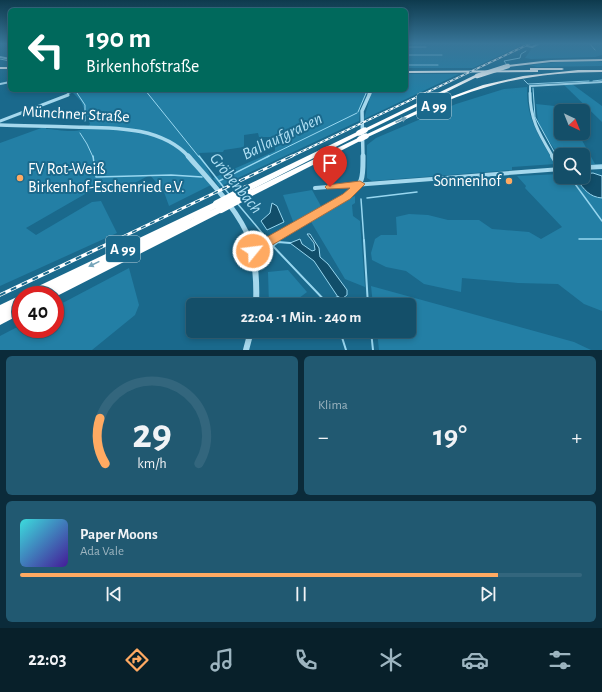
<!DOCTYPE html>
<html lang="de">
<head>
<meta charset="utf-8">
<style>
  body { margin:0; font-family:"Alegreya Sans",sans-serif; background:#215971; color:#f1f3f6; height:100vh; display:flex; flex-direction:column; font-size:15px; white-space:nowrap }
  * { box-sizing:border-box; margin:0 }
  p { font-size:13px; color:#9db5c0 }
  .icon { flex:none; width:22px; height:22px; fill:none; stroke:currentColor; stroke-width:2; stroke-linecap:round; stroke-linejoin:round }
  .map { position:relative; height:350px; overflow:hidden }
  .drawer { display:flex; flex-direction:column; gap:6px; padding:6px; background:#0b2b3a; flex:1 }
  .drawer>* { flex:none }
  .guide { position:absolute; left:8px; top:8px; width:400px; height:84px; border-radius:6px; box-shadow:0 2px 6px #0003,0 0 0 1px #33667d; background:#00695c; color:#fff; overflow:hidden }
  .needle { width:26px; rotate:137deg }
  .tools { position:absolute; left:554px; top:104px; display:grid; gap:8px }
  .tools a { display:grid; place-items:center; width:36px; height:36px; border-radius:6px; background:#144f69; box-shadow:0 2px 6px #0003,0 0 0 1px #33667d; font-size:20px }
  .speed { position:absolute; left:12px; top:286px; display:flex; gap:8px; font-size:20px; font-weight:700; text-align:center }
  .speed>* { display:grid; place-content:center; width:52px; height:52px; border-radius:50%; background:#144f69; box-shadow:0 2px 6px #0003,0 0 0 1px #33667d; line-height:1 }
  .speed .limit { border:6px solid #d22; background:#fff; color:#111 }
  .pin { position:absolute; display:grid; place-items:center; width:34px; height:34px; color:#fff; margin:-41px -17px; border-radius:50% 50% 50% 0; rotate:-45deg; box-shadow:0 0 4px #0007 }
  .pin .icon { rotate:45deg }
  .me { position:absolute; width:44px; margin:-22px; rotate:61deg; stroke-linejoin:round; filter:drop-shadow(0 0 3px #0008) }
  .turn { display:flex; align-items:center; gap:14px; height:84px; padding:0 12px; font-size:18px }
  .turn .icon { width:52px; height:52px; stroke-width:2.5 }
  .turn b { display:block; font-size:28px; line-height:34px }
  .big { font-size:30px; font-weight:700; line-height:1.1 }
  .drawer .tile { flex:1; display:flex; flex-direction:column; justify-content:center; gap:6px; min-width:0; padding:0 14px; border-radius:6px; background:#215971 }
  .drawer .dial { align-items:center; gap:0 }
  .dial svg { height:104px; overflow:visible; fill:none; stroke:#33667d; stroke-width:7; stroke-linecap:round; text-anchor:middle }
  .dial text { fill:#f1f3f6; stroke:none }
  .song { display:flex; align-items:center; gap:12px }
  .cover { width:48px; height:48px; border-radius:6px; background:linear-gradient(135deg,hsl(180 70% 55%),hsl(260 70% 35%)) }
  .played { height:4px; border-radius:2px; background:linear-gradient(90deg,#ffaa62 85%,#33667d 85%) }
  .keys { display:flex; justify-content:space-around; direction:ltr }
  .heat { display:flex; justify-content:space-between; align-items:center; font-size:22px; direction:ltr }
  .drawer .tiles { flex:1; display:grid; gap:6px; grid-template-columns:1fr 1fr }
  .tile:last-child { grid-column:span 2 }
  .trip { position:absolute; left:186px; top:298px; width:230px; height:40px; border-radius:6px; background:#144f69; box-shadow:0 2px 6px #0003,0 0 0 1px #33667d; font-weight:700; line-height:40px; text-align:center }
  .tabs { display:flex; height:64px; justify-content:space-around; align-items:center; background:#08202a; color:#9db5c0 }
  .tabs .icon { width:28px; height:28px }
  .tabs .selected { color:#ffaa62 }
  .tabs b { font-size:18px; color:#f1f3f6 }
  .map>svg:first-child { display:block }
  .green { fill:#237fa5 }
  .water { fill:#114e6a; stroke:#98d7f0 }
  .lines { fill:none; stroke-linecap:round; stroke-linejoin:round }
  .stream-far2 { stroke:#98d7f0; stroke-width:1 }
  .stream-far1 { stroke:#98d7f0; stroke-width:1.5 }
  .stream { stroke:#98d7f0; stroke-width:2 }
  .minor-tunnel { stroke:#3c809d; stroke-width:2; stroke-dasharray:2 1; stroke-linecap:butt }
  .minor-far2 { stroke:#a5d8ed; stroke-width:2 }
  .minor-far1 { stroke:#a5d8ed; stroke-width:3 }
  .minor { stroke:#a5d8ed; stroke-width:4 }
  .tertiary-far3 { stroke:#a5d8ed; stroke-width:3 }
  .tertiary-far2 { stroke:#a5d8ed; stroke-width:3.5 }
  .tertiary-far1 { stroke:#a5d8ed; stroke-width:5 }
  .tertiary { stroke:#a5d8ed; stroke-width:6 }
  .motorway { fill:#fff; fill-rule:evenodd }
  .rail-far2-casing { stroke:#fff; stroke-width:2 }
  .rail-far1-casing { stroke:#fff; stroke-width:3 }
  .rail-casing { stroke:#fff; stroke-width:3.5 }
  .rail-far2 { stroke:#1a698c; stroke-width:1; stroke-dasharray:3; stroke-linecap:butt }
  .rail-far1 { stroke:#1a698c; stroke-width:1.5; stroke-dasharray:5; stroke-linecap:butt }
  .rail { stroke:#1a698c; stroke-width:2; stroke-dasharray:6; stroke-linecap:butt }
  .motorway-bridge-far2 { stroke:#fff; stroke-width:4.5 }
  .motorway-bridge-far1 { stroke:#fff; stroke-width:5.5 }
  .motorway-bridge { stroke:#fff; stroke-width:8 }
  .oneway { fill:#76a5ba }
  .route { fill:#ffaa62; stroke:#a66e40 }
  .poi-dot { fill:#ffaa62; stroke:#1a698c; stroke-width:1.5 }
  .labels { text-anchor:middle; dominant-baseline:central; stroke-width:4; stroke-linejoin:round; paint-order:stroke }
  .shield { fill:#1a698c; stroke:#bad2dc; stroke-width:1 }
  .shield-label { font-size:15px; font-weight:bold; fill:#fff }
  .street-label { font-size:16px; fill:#fff; stroke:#1a698c }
  .poi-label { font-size:16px; fill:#fff; stroke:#1a698c; text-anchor:start }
  .water-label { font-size:17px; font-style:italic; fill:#b1e1f5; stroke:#1a698c }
</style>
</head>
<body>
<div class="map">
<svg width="602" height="350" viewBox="0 0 602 350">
  <rect width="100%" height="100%" fill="#1a698c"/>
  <g class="green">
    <path d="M406,44H517L521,46L473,68H406Z"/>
    <path d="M539,44H602V55L595,57L531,59L525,58L532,48Z"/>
    <path d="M597,61L602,62V66L537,67L529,65L558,62Z"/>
    <path d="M406,74H459L364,119L372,90H406Z"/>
    <path d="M563,84H572L602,106V122Z"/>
    <path d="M527,87C526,119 540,137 555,164L512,167V170L372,181L367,178V145L376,138L456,104L504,89Z"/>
    <path d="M60,90H369L360,108L359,121L219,187L213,178L275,151V137H259L258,133L244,135V147L224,150L223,152L199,153L212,178L209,180L213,184L169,206L164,192L150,175L117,192L99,186L26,228L36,235L92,202L101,201L117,233L0,286V143L44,127H46V129C58,129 82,136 90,124L81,101L73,93L62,92Z"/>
    <path d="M536,104L564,107L566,111H561V133H578L595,164L583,165V155H561V158L548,140L538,122Z"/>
    <path d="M561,174V177H578L577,180L597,198H602V311L584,304L558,284L518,283L462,278L461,292L424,284L406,271L386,267L372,260L371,253L375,239L381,235H397L396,217L409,214L428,215L448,220H479L492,229L529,232L541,239L562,227L525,188L526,186L517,176Z"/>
    <path d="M312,190L322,208L294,224L283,195Z"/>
    <path d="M355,196V203L352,205L353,216L360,221L365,287L345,279L310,220L337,204Z"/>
    <path d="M129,268L139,305L135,315L92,350H0V336L21,325V329H55V307Z"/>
    <path d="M288,270L307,292L290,305H269L268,272Z"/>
    <path d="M371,286L574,342L591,350H379L377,331H409V305H373Z"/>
  </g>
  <g class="water">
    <path d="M593,173L602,176V198C589,197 584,189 577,180L578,177H583V174Z"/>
    <path d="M272,203L277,206L284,222L267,230L261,221L270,213Z"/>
    <path d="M307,234H310L319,248L320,257L328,264L347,290V295L343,298L338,297L314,261L290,243L300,239L302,244L312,251L315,250L314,243Z"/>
  </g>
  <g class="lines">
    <g class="stream-far2">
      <path d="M590,44L595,50"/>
      <path d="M406,47H426"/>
      <path d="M406,55H442"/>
      <path d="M0,59L10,61"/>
      <path d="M406,65H438"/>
      <path d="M507,65L504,61L520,58L521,54L526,51"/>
      <path d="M524,80L528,84L589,81"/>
      <path d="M593,81L602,80"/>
      <path d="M533,88L535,117L557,157"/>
      <path d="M75,90L85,105V121"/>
      <path d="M145,90L199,157"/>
      <path d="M67,94L75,91"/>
      <path d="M358,112L367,91"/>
      <path d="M80,133L87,144L93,157"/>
      <path d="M267,157L357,113"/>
    </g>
    <g class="stream-far1">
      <path d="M93,156L96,177L171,175L202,177"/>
      <path d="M199,156L229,194"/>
      <path d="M556,156L561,165"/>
      <path d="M583,166L602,165"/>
      <path d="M570,177L602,221"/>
      <path d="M219,181L269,156"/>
      <path d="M367,198L417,192"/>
      <path d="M361,199L364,241"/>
      <path d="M237,203L268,240"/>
      <path d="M579,239H602"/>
    </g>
    <g class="stream">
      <path d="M364,240L368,305"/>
      <path d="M270,243L329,305"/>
      <path d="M273,246L278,242L290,243"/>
      <path d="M327,302L338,297"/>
      <path d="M340,331L346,350"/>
      <path d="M371,331L373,350"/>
    </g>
    <path class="minor-tunnel" d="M522,44L527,46"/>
    <g class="minor-far2">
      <path d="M527,46L532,47L538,44"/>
      <path d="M0,57L10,59"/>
      <path d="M0,84L10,82"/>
      <path d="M530,94V86L602,82"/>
    </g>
    <g class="minor-far1">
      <path d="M530,93C530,120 540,135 553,157"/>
      <path d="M0,121L68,95"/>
    </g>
    <g class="minor">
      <path d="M552,156L560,169"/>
      <path d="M583,168L602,167"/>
      <path d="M315,188L561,169"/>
    </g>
    <path class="tertiary-far3" d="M369,94L371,90"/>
    <g class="tertiary-far2">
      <path d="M0,125C24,126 47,126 71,127C110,128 160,125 189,157"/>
      <path d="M363,157L362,111L370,93"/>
    </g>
    <g class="tertiary-far1">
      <path d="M188,156C209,180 240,212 250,241"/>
      <path d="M270,241L347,197C364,182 363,178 363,156"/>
    </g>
    <g class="tertiary">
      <path d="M249,240C256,261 257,283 256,305"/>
      <path d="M253,251L272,240"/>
      <path d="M246,350L251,331"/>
    </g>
    <g class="motorway">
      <path d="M602,59V61L551,62L508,67L506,66L508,65L551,60Z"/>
      <rect x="0" y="67" width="10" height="2"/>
      <path d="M530,68H562L564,69L562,70H538V72H536L406,73V71L530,70Z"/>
      <path d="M578,70H602V72C564,72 524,76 487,87C445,99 407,119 368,137L366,138L363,136L431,104L483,85L523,76Z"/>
      <path d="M475,75L479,76L367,131H363L362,130Z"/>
      <path d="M359,131L361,132L362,133L361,134L249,191H243L242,189L243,187Z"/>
      <path d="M360,137L362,138L363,139L362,140L250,197H244L243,195L244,193Z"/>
      <path d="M217,201L220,202L221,204L220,206L164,233L218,207H224L225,209L224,211L55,297V295H44L45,292L40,295H25L26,292Z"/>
      <path d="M21,295V314L0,325V305Z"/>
    </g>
    <defs>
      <path id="rail-far2" d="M290,157L529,44"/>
      <path id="rail-far1" d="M114,241L292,156"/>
      <path id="rail" d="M0,295L116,240"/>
    </defs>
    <use href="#rail-far2" class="rail-far2-casing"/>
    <use href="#rail-far1" class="rail-far1-casing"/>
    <use href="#rail" class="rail-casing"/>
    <use href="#rail-far2" class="rail-far2"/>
    <use href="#rail-far1" class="rail-far1"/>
    <use href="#rail" class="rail"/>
    <path class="motorway-bridge-far2" d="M477,76L508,66"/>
    <g class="motorway-bridge-far1">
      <path d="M359,133L365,130"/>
      <path d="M360,139L366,136"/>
    </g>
    <g class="motorway-bridge">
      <path d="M217,204L246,189"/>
      <path d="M221,209L247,195"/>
    </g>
  </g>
  <defs><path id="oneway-solid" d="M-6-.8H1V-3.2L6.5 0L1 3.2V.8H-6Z"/></defs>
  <g class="oneway">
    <use href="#oneway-solid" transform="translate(401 120) rotate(-23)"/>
    <use href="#oneway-solid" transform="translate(94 264) rotate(154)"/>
  </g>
  <linearGradient id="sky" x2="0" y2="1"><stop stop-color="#0e3a4d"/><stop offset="0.47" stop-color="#387699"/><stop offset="1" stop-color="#387699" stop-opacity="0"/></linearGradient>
  <rect width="602" height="93" fill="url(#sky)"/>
  <path class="route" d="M360,181L365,184L350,199L257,254L253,255L249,254L247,251L249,247L343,194L350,188L327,189L325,187L327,185Z"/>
  <g class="poi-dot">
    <circle cx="20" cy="178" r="4"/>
    <circle cx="509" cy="181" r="4"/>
  </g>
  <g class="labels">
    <g class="shield">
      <rect x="417" y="93" width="34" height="26" rx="3"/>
      <rect x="106" y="236" width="34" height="26" rx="3"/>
    </g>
    <g class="shield-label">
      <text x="434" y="106">A 99</text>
      <text x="123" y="249">A 99</text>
    </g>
    <g class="street-label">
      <text transform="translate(76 114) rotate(3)">Münchner Straße</text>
    </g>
    <g class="poi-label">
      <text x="28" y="169">FV Rot-Weiß<tspan x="28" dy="18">Birkenhof-Eschenried e.V.</tspan></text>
      <text x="501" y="181" text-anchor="end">Sonnenhof</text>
    </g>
    <g class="water-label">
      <text transform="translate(282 136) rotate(-26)">Ballaufgraben</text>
      <text transform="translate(236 183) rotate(51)">Gröbenbach</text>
    </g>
  </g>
</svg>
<div class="tools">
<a><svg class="needle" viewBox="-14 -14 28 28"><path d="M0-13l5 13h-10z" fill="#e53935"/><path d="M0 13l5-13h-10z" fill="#9db5c0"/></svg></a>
<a><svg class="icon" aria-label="search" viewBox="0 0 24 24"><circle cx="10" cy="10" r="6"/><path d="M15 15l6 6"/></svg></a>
</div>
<div class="speed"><div class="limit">40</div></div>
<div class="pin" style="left:330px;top:187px;background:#d93025"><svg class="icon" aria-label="arrive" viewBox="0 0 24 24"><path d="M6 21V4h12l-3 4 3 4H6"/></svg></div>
<svg class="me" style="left:253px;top:251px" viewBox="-20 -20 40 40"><circle r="17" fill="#ffaa62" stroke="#fff" stroke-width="3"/><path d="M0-11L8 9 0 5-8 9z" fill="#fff"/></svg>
<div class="trip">22:04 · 1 Min. · 240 m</div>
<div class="guide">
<div class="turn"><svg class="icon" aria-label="left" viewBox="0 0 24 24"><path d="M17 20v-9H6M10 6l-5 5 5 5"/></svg><div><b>190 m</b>Birkenhofstraße</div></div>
</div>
</div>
<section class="drawer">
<div class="tiles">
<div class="tile dial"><svg viewBox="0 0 100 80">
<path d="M14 69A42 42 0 1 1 86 69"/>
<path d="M14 69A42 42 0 0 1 10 34" stroke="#ffaa62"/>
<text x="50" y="56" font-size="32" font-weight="700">29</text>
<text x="50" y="72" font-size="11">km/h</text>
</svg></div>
<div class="tile"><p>Klima</p>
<div class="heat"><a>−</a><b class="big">19°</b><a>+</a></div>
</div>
<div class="tile">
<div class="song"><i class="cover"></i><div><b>Paper Moons</b><p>Ada Vale</p></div></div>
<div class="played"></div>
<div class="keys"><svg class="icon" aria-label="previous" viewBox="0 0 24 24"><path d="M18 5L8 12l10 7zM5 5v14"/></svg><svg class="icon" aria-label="pause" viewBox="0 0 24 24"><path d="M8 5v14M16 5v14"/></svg><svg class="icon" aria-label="next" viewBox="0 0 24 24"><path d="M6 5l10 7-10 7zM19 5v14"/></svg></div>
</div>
</div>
</section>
<nav class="tabs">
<b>22:03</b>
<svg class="icon selected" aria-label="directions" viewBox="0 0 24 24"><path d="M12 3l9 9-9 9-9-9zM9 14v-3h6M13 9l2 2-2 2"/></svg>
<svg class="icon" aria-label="music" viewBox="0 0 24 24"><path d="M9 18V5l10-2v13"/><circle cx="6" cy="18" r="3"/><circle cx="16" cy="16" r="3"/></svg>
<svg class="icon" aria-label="phone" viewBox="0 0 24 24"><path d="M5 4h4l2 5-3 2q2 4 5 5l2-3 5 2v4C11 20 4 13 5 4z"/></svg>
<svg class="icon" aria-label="climate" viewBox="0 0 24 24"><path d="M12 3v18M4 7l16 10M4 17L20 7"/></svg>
<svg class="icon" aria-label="car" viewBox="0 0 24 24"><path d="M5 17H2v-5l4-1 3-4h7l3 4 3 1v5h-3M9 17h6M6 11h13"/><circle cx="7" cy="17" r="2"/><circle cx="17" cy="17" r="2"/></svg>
<svg class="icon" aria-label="filters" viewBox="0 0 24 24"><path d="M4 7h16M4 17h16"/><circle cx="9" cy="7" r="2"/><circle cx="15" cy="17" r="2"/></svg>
</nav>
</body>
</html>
